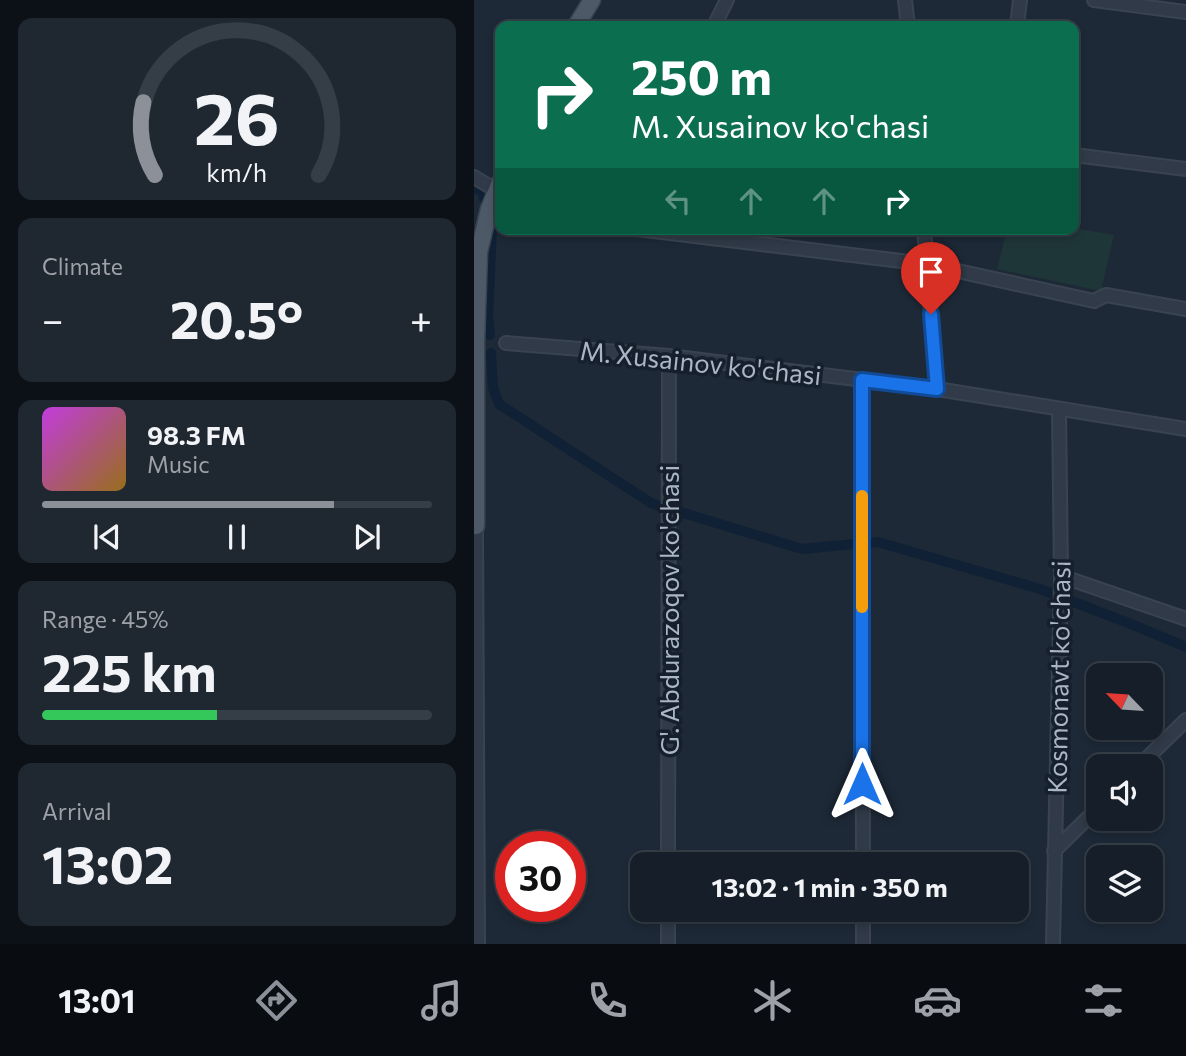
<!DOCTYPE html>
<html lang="en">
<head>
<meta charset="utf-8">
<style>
  body { margin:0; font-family:Commissioner,sans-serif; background:#1f2731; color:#f1f3f6; height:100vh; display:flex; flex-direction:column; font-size:26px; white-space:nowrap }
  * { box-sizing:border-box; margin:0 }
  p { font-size:23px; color:#9ea2a8 }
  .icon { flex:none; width:38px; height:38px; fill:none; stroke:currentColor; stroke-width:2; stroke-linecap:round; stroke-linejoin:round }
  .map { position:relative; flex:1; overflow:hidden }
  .panel { display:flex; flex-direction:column; gap:18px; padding:18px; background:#0c1117; width:474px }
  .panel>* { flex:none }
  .guide { position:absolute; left:21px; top:21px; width:584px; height:214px; border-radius:14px; box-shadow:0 4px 10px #0003,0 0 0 2px #353d46; background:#0b6e4f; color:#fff; overflow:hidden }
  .needle { width:46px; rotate:295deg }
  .controls { position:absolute; left:612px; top:663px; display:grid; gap:14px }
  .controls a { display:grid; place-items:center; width:77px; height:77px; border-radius:14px; background:#161f29; box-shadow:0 4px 10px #0003,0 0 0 2px #353d46; font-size:35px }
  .speed { position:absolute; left:21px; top:831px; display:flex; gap:14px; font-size:35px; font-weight:700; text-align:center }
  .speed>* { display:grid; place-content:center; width:91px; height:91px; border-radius:50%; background:#161f29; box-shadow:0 4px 10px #0003,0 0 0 2px #353d46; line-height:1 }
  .speed .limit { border:10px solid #d22; background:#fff; color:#111 }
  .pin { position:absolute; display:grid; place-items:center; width:60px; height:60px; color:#fff; margin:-72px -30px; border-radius:50% 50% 50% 0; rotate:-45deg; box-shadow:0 0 7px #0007 }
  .pin .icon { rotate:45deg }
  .me { position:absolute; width:77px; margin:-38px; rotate:0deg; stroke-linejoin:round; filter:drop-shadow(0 0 5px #0008) }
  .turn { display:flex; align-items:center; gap:24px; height:147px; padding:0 21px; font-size:32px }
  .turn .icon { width:91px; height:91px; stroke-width:2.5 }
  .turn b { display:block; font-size:49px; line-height:60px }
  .lanes { display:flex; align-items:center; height:66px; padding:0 21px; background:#0003; justify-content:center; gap:35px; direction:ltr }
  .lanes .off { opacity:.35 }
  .big { font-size:52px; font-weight:700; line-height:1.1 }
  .panel .tile { flex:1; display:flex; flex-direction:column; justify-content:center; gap:10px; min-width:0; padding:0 24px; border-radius:14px; background:#1f2731 }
  .panel .dial { align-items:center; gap:0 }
  .dial svg { height:182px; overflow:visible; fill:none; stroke:#353d46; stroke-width:7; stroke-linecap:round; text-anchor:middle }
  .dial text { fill:#f1f3f6; stroke:none }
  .song { display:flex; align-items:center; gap:21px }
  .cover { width:84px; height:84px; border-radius:10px; background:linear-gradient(135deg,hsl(290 70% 55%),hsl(40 70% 35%)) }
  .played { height:7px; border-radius:4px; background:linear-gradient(90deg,#8c9099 75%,#353d46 75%) }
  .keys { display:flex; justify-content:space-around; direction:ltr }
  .heat { display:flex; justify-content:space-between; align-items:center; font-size:38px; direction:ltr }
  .charge { height:10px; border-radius:5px; background:linear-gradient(90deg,#34c759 45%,#353d46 0) }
  .trip { position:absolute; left:156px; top:852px; width:399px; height:70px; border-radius:14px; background:#161f29; box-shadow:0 4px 10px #0003,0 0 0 2px #353d46; font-weight:700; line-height:70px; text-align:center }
  .tabs { display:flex; height:112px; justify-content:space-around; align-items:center; background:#090c10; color:#9ea2a8 }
  .tabs .icon { width:49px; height:49px }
  .tabs .active { color:#8c9099 }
  .tabs b { font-size:32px; color:#f1f3f6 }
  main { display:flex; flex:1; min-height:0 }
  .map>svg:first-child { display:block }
  .green { fill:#1f3638 }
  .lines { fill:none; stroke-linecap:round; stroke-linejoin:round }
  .canal { stroke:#102035; stroke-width:10 }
  .minor-casing { stroke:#3a4451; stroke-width:16 }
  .major-casing { stroke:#3a4451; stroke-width:19 }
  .minor { stroke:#303a48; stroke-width:12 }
  .major { stroke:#4e5968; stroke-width:16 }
  .route-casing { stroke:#114b97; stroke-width:18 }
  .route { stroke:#1a73e8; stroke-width:12 }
  .slow { stroke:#f59e0b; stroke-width:12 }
  .labels { text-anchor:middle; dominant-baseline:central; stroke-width:7; stroke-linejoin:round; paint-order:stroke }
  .street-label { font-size:26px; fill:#aab5c5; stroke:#16202c }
</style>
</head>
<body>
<main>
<section class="panel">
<div class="tile dial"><svg viewBox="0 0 100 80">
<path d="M14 69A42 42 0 1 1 86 69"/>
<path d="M14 69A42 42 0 0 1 9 37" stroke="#8c9099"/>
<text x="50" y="56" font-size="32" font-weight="700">26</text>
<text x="50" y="72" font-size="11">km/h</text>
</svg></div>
<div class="tile"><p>Climate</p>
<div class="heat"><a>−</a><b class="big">20.5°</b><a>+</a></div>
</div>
<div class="tile">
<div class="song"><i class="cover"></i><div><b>98.3 FM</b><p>Music</p></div></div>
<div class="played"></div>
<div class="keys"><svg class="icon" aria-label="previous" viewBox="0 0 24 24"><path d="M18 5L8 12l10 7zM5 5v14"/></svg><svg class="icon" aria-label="pause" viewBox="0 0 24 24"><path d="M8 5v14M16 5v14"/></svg><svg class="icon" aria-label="next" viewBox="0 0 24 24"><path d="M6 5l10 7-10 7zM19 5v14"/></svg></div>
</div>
<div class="tile"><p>Range · 45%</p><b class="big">225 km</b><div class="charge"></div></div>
<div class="tile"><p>Arrival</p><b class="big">13:02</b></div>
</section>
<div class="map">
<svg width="712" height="944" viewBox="0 0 712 944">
  <rect width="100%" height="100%" fill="#1d2937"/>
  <path class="green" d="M600,228L640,235L627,291L523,269L533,229Z"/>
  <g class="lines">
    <g class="canal">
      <path d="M0,188L8,191L10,198"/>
      <path d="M16,335L14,317L18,227"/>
      <path d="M17,353L19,388L25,404L177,503L186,506"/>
      <path d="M203,511L328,549L380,544"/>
      <path d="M397,543L404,542L566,589L657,624L712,647"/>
    </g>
    <defs>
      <g id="minor">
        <path d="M431,0L434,26"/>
        <path d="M620,0L712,12"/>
        <path d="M240,26L253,0"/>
        <path d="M543,26L546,0"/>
        <path d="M600,155L712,169"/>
        <path d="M0,177L23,191"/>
        <path d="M163,229L452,264L620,301L632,295L712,309"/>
        <path d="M450,229L463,389"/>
        <path d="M32,343L195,356L463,389L712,429"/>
        <path d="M388,380L389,864"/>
        <path d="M2,526L4,944"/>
        <path d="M587,576L712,619"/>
        <path d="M665,766L712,720"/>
        <path d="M580,851L625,807"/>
        <path d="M194,864L195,356"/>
        <path d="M389,910V944"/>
        <path d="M194,944V910"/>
        <path d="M579,944L587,576L585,410"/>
      </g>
      <g id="major">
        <path d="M102,26L118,0"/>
        <path d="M0,526H2V343L5,252L15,209L26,182"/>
      </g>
    </defs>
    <use href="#minor" class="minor-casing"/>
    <use href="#major" class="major-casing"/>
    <use href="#minor" class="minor"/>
    <use href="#major" class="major"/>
  </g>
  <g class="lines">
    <defs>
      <path id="route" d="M388,784V380L463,389L457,314"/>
    </defs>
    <use href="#route" class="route-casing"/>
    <use href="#route" class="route"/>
    <path class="slow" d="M388,496V607"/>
  </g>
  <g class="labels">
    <g class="street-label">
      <text transform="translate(227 362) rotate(6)">M. Xusainov ko'chasi</text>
      <text transform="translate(194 610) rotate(-90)">G'. Abdurazoqov ko'chasi</text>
      <text transform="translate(584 677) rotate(-89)">Kosmonavt ko'chasi</text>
    </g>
  </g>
</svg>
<div class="controls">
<a><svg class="needle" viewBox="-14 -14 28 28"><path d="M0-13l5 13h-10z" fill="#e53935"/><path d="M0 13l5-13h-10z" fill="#9ea2a8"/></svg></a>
<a><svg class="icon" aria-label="sound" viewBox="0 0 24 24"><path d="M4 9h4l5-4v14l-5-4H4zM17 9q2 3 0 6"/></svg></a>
<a><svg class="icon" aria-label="layers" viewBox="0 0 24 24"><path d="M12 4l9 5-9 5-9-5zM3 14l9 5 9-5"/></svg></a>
</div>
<div class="speed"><div class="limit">30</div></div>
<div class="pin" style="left:457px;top:314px;background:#d93025"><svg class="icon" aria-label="arrive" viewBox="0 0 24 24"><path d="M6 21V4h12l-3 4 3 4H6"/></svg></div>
<svg class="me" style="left:388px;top:784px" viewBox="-20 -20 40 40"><path d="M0-17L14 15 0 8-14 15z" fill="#1a73e8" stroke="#fff" stroke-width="4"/></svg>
<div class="trip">13:02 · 1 min · 350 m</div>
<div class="guide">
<div class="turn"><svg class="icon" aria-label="right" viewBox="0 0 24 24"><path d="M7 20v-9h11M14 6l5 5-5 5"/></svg><div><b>250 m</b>M. Xusainov ko'chasi</div></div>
<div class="lanes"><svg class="icon off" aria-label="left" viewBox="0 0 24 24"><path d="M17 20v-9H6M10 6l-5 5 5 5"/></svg><svg class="icon off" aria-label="ahead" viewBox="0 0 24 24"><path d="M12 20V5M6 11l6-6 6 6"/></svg><svg class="icon off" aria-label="ahead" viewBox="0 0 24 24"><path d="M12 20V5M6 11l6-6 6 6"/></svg><svg class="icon" aria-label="right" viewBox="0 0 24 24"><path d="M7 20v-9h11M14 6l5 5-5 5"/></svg></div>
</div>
</div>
</main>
<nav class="tabs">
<b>13:01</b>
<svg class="icon active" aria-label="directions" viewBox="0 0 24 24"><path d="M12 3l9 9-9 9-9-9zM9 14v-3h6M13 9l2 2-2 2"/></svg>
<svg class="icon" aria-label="music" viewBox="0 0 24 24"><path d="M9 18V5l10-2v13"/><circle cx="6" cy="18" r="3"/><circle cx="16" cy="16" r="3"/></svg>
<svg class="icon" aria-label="phone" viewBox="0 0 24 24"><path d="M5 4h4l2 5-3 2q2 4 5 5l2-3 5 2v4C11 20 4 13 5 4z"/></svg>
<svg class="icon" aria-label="climate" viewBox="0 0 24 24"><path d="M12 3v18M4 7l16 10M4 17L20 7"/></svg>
<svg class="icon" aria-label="car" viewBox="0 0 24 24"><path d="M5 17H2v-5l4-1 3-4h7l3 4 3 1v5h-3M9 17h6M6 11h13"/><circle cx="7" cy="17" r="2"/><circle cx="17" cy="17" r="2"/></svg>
<svg class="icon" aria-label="filters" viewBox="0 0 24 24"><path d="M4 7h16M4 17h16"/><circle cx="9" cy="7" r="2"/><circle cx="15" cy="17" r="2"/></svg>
</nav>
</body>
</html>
